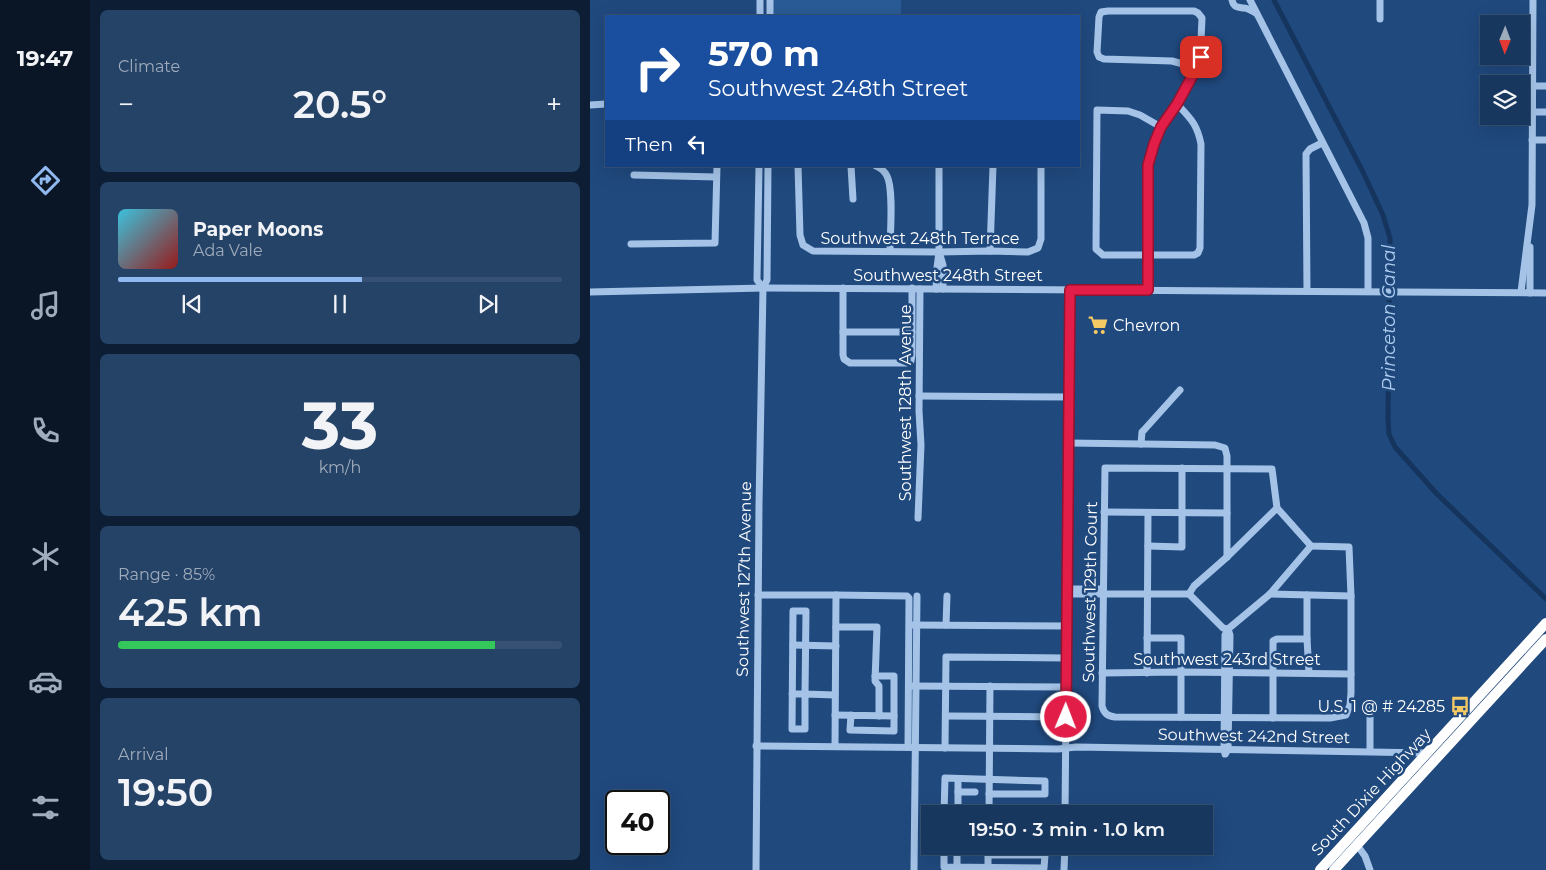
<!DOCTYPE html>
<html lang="en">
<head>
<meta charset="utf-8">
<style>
  body { margin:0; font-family:Montserrat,sans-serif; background:#254267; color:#f1f3f6; height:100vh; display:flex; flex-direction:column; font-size:19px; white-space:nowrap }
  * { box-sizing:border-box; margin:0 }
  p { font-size:16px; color:#9facbc }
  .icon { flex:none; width:28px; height:28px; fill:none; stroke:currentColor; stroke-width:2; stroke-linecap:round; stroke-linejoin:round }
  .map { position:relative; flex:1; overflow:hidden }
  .drawer { display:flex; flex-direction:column; gap:10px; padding:10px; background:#0d1e34; width:500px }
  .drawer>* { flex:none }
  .hud { position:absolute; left:15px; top:15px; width:475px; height:152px; border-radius:0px; box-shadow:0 5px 20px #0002,0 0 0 1px #365173; background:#1a4fa0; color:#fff; overflow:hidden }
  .needle { width:32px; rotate:181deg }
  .controls { position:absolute; left:890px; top:15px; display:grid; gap:10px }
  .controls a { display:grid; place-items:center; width:50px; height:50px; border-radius:0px; background:#18375e; box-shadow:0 5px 20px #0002,0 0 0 1px #365173; font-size:25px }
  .speed { position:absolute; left:15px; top:790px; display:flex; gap:10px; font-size:25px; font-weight:700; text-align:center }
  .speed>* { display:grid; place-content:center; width:65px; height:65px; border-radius:50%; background:#18375e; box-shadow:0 5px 20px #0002,0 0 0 1px #365173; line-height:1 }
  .speed .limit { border:2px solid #111; border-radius:8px; background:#fff; color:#111 }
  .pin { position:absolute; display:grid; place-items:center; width:42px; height:42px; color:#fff; margin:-21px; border-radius:10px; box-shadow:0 2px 8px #0006 }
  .me { position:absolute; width:55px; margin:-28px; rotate:1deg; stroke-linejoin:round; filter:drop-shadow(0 0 4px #0008) }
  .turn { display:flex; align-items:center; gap:18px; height:105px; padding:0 20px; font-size:22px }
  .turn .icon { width:65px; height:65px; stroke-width:2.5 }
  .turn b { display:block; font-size:35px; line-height:42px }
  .then { display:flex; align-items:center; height:48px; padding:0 20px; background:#0003; gap:10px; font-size:19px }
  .big { font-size:38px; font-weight:600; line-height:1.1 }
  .drawer .widget { flex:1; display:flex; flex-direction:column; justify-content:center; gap:8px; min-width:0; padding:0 18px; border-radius:8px; background:#254267 }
  .drawer .dial { align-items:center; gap:0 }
  .dial b { font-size:65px; line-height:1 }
  .song { display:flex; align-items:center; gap:15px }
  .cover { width:60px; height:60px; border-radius:8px; background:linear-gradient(135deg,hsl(190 70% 55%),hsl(0 70% 35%)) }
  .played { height:5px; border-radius:2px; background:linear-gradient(90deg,#90b9f0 55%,#365173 55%) }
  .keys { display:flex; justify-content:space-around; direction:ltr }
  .heat { display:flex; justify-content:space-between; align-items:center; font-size:28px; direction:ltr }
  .charge { height:8px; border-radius:4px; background:linear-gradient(90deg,#34c759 85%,#365173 0) }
  .trip { position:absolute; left:331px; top:805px; width:292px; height:50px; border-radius:0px; background:#18375e; box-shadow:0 5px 20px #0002,0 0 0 1px #365173; font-weight:600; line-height:50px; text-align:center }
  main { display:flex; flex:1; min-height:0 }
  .dock { display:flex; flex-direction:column; width:90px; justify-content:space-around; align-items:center; background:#0a1626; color:#9facbc }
  .dock .icon { width:35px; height:35px }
  .dock .current { color:#90b9f0 }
  .dock b { font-size:22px; color:#f1f3f6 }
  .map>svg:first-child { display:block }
  .green { fill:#2a5b96 }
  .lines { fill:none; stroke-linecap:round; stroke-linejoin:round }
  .canal { stroke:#15355e; stroke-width:5 }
  .minor { stroke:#a4c3e7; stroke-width:7 }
  .highway { stroke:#fff; stroke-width:10 }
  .route-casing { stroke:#92132f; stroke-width:12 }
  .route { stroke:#e11d48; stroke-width:9 }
  .labels { text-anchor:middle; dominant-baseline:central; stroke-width:5; stroke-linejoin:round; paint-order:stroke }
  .street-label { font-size:16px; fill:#fff; stroke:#20497e }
  .poi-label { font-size:16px; fill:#fff; stroke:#20497e; text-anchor:start }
  .water-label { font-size:18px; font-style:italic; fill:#afcdef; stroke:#20497e }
</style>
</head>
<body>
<main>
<nav class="dock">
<b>19:47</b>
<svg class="icon current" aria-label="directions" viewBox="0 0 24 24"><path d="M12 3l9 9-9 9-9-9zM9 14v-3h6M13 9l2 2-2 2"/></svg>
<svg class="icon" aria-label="music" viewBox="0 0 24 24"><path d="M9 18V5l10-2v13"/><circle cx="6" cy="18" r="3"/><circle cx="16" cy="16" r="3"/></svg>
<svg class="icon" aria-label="phone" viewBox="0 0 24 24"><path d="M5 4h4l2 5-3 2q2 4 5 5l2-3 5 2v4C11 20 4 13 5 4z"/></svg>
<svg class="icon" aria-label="climate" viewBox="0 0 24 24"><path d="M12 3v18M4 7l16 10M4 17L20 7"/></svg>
<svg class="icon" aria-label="car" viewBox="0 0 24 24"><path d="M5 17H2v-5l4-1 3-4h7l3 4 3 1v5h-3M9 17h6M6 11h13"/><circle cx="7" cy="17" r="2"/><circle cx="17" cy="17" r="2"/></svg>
<svg class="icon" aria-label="filters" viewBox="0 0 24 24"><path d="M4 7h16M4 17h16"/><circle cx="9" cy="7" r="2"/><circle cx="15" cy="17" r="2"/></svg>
</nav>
<section class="drawer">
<div class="widget"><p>Climate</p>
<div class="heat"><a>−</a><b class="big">20.5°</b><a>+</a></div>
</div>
<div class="widget">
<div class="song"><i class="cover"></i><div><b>Paper Moons</b><p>Ada Vale</p></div></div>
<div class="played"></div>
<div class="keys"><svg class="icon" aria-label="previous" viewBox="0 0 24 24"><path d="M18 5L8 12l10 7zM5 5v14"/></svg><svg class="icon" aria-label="pause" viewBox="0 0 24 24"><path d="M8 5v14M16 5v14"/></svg><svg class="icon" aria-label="next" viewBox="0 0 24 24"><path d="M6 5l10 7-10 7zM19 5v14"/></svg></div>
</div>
<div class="widget dial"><b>33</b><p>km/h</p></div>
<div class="widget"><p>Range · 85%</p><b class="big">425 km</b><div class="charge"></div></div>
<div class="widget"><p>Arrival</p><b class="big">19:50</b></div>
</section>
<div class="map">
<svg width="956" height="870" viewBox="0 0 956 870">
  <rect width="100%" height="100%" fill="#20497e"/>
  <rect class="green" x="182" y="0" width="129" height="16"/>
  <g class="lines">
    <path class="canal" d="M684,0L773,172L793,215L800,238L798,419L799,434L805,447L847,494L956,599"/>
    <g class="minor">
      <path d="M170,0V16"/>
      <path d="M642,0C644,8 647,7 654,8C658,8 662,11 666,13"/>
      <path d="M660,0L774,223L778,238V291"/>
      <path d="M180,16V0"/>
      <path d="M790,19V0"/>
      <path d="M942,86H956"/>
      <path d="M0,105L16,104"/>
      <path d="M942,112H956"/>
      <path d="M571,127L550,115L538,111L507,110L506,249L513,255H604L608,253L610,248L611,144C607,124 601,119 587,104"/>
      <path d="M942,140H956"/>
      <path d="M169,166L167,280L173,288"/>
      <path d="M208,166L210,235L213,245L223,251L349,252L400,251L438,252L448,248L451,239V166"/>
      <path d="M261,166L263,199"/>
      <path d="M286,166C291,168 295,172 297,176C304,190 300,234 300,251"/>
      <path d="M44,175L126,177"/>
      <path d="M41,244L125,243L127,166"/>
      <path d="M940,247V293"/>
      <path d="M400,251L403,166"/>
      <path d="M350,255L353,265V289"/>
      <path d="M253,288V355L254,359L260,363H316L321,361L322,355V288"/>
      <path d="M346,289L347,268L349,252V166"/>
      <path d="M558,290V165L564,144L571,127L587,104L610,62L612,18L608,13L604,11H518L511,12L509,17L507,52L509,57L514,59L582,61L593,64L605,71"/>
      <path d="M717,291L716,154L720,149L732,143"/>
      <path d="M0,292L177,288L956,293"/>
      <path d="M931,292L942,205L943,0"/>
      <path d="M253,332H322"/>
      <path d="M329,396L479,397"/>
      <path d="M479,443L625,445L635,448L637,456V557"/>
      <path d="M551,444L552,432L554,430L590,390"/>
      <path d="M514,512L637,513"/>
      <path d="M328,518L331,445L329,411L330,289"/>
      <path d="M558,546L592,547V468"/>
      <path d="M477,589H510"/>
      <path d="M477,594H599L633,628L638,629"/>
      <path d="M599,594L604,586L637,557L687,508L682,469L515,468L512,706C514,714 518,716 525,717L740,718L756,715L760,705L761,693V596L759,547L721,546L687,508"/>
      <path d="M680,594L761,596"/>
      <path d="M168,595H246L245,746"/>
      <path d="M246,595L317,596L319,598L318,747"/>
      <path d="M717,595V639L719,673"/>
      <path d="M322,625L477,626"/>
      <path d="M356,625L357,596"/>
      <path d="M246,627H287L285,681L289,686V716"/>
      <path d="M557,638H591V717"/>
      <path d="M203,645L246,646"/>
      <path d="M512,673L591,672L761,674"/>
      <path d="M557,673L558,513"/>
      <path d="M285,676H304V716"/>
      <path d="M322,686L477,687"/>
      <path d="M202,694H215L216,611H203C203,651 202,690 202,729H215V694L245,695"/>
      <path d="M245,715L304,716V731L260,730L261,715"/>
      <path d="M356,716L476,717"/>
      <path d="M683,718V641L687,639H717"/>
      <path d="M166,746L468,749L486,747L838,753"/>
      <path d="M355,748L356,657L477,658"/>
      <path d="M780,751V706"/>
      <path d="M636,753L638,749L640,635L638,629"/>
      <path d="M635,754L634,749L635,635L638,629L680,594L721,546"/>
      <path d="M368,792H385"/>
      <path d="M354,814L355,778L455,781V794H399"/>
      <path d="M368,814V779"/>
      <path d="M399,814L400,686"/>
      <path d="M475,814L480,290"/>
      <path d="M767,845L775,856L780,870"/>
      <path d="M354,846V867L454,868L455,855H398"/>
      <path d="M367,868V846"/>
      <path d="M166,870L169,505L173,288L177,280L178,166"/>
      <path d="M324,870L327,596"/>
      <path d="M398,870V846"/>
      <path d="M474,870L475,846"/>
    </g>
    <g class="highway">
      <path d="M730,870L956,623"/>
      <path d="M744,870L956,639"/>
    </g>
  </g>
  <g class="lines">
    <defs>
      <path id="route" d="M476,717L480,290H558V165L564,144L571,127L587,104L610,62L611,57"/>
    </defs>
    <use href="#route" class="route-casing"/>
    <use href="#route" class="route"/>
  </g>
  <defs>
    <symbol id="supermarket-bare" viewBox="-9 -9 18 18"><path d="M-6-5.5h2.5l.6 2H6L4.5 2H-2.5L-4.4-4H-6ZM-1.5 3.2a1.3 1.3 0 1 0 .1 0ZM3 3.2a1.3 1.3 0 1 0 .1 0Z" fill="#f5ca64" stroke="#20497e" stroke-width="2.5" paint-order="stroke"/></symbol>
    <symbol id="bus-bare" viewBox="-9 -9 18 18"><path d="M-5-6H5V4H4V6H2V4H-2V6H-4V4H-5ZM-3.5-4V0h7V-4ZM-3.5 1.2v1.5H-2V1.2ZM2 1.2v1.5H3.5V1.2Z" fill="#f5ca64" stroke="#20497e" stroke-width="2.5" paint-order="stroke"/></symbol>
  </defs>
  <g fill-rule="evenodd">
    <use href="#supermarket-bare" x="494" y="311" width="28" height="28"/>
    <use href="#bus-bare" x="856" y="692" width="28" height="28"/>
  </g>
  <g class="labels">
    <g class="street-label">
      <text x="330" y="238">Southwest 248th Terrace</text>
      <text x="358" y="275">Southwest 248th Street</text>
      <text transform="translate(315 403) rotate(-90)">Southwest 128th Avenue</text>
      <text transform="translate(154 579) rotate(-89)">Southwest 127th Avenue</text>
      <text transform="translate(500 592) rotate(-89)">Southwest 129th Court</text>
      <text x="637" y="659">Southwest 243rd Street</text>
      <text transform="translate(664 736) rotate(1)">Southwest 242nd Street</text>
      <text transform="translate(781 792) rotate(-47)">South Dixie Highway</text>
    </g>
    <g class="poi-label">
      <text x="523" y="325">Chevron</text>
      <text x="855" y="706" text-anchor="end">U.S. 1 @ # 24285</text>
    </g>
    <g class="water-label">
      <text transform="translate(799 318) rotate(-90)">Princeton Canal</text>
    </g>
  </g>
</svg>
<div class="controls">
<a><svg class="needle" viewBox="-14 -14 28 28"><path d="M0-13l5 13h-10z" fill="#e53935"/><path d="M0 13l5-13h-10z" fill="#9facbc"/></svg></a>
<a><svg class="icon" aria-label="layers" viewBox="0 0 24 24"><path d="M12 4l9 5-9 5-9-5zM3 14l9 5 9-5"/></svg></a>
</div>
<div class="speed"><div class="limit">40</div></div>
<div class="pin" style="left:611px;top:57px;background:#d93025"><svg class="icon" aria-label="arrive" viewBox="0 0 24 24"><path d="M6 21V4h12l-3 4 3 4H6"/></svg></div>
<svg class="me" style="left:476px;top:717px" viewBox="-20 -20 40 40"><circle r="17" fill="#e11d48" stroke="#fff" stroke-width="3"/><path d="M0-11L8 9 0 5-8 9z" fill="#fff"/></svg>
<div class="trip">19:50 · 3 min · 1.0 km</div>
<div class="hud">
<div class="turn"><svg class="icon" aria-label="right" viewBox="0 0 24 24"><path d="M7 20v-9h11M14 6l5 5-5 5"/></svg><div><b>570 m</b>Southwest 248th Street</div></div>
<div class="then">Then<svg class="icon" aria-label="left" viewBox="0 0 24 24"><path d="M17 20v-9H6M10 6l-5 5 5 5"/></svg></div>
</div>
</div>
</main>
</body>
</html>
